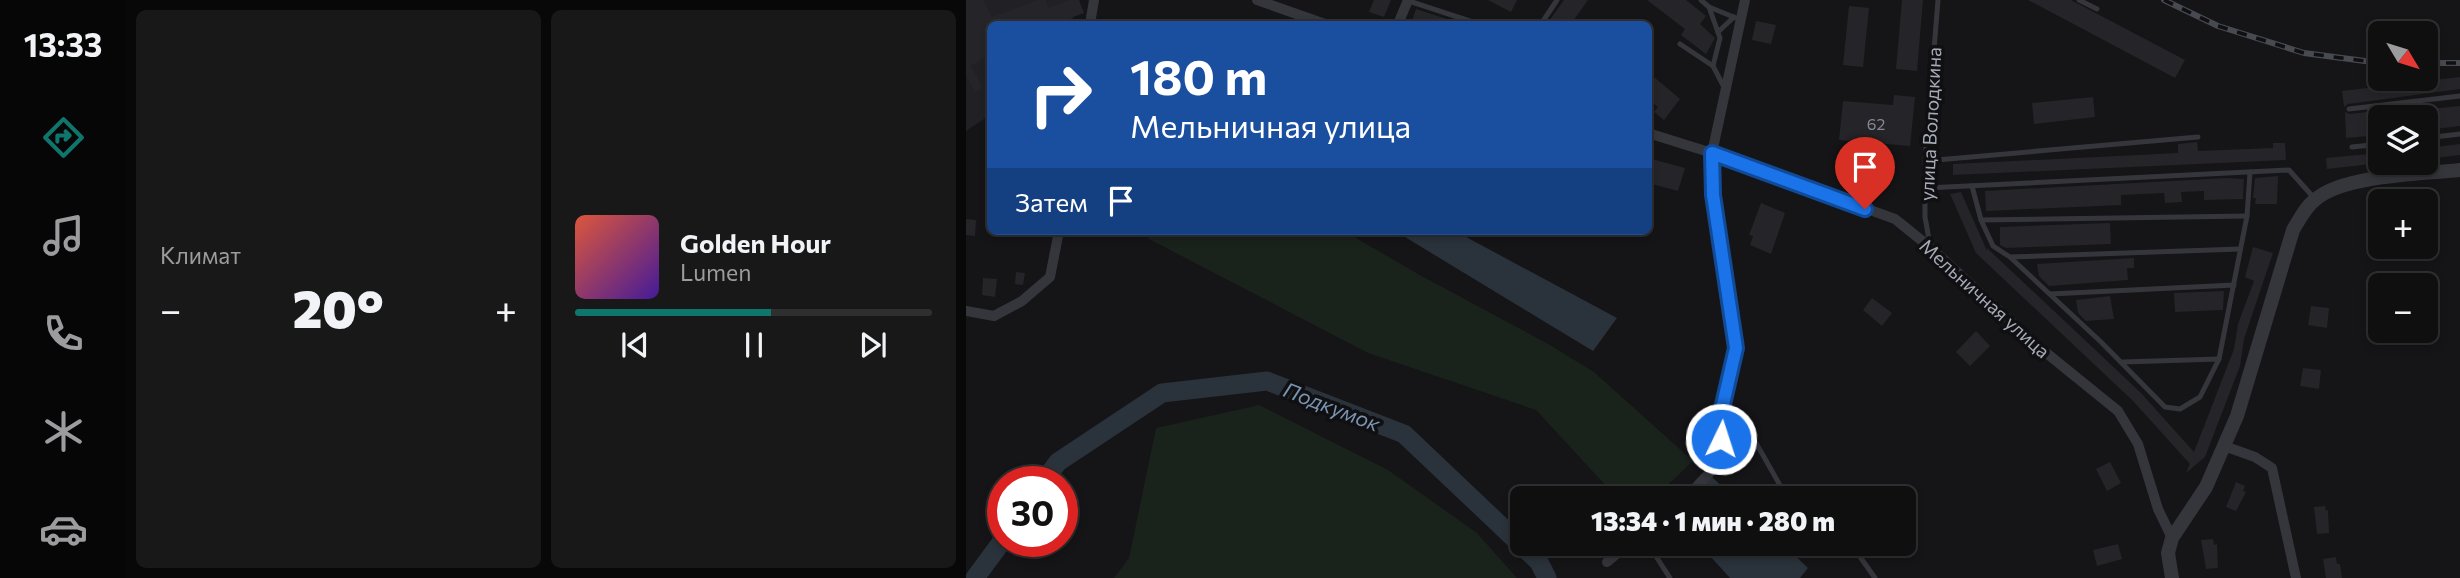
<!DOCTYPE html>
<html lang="ru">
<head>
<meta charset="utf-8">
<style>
  body { margin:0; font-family:Commissioner,sans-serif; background:#191819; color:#f1f3f6; height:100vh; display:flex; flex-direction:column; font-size:26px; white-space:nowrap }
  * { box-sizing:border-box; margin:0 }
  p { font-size:23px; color:#9c9c9f }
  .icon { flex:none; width:38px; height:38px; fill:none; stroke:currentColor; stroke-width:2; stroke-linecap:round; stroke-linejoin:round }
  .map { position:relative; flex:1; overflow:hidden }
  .side { display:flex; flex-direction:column; gap:10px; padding:10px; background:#090809; width:840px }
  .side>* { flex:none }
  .banner { position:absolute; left:21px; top:21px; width:665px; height:214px; border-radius:10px; box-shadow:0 4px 10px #0003,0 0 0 2px #302f30; background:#1a4fa0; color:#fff; overflow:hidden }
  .needle { width:46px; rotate:128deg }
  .fabs { position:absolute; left:1402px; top:21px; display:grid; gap:14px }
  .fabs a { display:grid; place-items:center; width:70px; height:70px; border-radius:10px; background:#100f10; box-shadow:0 4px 10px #0003,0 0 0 2px #302f30; font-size:35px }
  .speed { position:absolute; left:21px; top:466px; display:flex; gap:14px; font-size:35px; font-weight:700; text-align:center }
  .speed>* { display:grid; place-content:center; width:91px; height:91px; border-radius:50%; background:#100f10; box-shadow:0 4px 10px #0003,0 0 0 2px #302f30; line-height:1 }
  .speed .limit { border:10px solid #d22; background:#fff; color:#111 }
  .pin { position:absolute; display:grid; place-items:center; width:60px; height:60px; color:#fff; margin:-72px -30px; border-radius:50% 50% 50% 0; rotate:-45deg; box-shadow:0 0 7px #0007 }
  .pin .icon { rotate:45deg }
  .me { position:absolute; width:77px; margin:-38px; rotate:4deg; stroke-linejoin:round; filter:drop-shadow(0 0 5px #0008) }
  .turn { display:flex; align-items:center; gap:24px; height:147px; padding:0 28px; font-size:32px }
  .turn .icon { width:91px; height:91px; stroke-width:2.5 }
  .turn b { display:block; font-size:49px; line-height:60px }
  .then { display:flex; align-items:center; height:66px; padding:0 28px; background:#0003; gap:14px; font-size:26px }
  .big { font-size:52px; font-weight:800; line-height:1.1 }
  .side .tile { flex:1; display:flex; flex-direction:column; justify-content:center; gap:10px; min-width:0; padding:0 24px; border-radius:10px; background:#191819 }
  .song { display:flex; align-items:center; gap:21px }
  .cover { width:84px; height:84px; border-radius:10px; background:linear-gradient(135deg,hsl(10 70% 55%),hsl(260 70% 35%)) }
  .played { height:7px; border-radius:4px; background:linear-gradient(90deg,#0f766e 55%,#302f30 55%) }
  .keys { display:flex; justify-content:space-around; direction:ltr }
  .heat { display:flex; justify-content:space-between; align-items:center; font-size:38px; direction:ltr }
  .side .tiles { flex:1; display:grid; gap:10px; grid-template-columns:repeat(2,1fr) }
  .trip { position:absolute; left:544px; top:486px; width:406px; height:70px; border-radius:10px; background:#100f10; box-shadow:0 4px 10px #0003,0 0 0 2px #302f30; font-weight:800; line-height:70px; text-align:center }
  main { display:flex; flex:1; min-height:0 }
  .menu { display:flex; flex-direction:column; width:126px; justify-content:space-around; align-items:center; background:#060606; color:#9c9c9f }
  .menu .icon { width:49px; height:49px }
  .menu .active { color:#0f766e }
  .menu b { font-size:32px; color:#f1f3f6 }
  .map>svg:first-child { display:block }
  .built { fill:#212024 }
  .green { fill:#1a221c }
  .water { fill:#2a323b }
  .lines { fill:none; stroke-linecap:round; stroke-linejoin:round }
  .river { stroke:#2a323b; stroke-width:19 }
  .building { fill:#252428 }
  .service { stroke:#35363c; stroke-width:5 }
  .minor { stroke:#35363c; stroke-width:10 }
  .tertiary { stroke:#35363c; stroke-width:14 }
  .rail-casing { stroke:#484a51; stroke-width:6 }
  .rail { stroke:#100f11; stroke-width:3.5; stroke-dasharray:10; stroke-linecap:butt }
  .route-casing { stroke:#114b97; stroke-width:18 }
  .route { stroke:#1a73e8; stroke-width:12 }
  .labels { text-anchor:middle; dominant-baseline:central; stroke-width:7; stroke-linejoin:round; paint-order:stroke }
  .number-label { font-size:16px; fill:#858893 }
  .street-label { font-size:19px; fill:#a5aab7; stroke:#100f11 }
  .water-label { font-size:21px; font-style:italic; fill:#7a95b4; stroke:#100f11 }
</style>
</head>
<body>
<main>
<nav class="menu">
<b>13:33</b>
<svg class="icon active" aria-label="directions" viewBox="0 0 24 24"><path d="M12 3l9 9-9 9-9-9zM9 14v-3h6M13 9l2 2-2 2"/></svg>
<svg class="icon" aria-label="music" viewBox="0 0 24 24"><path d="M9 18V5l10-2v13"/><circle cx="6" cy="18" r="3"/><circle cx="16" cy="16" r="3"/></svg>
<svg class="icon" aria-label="phone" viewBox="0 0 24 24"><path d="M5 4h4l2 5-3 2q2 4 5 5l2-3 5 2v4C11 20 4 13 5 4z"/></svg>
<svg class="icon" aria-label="climate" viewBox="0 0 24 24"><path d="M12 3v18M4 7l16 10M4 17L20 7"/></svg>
<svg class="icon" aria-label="car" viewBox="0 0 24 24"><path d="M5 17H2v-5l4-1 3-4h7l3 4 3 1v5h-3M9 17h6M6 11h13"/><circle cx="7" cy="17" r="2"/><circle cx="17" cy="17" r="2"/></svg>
</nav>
<section class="side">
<div class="tiles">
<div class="tile"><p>Климат</p>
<div class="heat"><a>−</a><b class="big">20°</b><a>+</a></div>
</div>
<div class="tile">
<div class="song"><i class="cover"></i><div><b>Golden Hour</b><p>Lumen</p></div></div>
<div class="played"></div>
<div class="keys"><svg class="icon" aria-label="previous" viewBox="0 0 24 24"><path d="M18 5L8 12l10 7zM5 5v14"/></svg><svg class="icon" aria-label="pause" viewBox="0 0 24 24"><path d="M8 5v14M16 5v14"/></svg><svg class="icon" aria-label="next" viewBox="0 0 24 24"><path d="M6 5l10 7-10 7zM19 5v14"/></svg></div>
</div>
</div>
</section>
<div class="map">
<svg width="1494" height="578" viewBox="0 0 1494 578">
  <rect width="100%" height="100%" fill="#151416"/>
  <path class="built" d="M0,0H106L107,24H24V115L0,131Z"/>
  <g class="green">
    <path d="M194,231H378L452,274L584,345L628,372L727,461L687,499H652L570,410L402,353L181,238Z"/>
    <path d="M293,405L422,470L511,533L551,578H148L163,558L190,428Z"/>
  </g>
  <g class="water">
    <path d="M429,231H489L651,318L627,351Z"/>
    <path d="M746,477L769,499H726Z"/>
    <path d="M733,544H817L842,568L834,578H764Z"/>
  </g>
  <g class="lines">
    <g class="river">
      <path d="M78,481L92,462L196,393L301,381L438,434L573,562L581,578"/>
      <path d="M9,578L37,540"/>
    </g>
  </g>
  <g class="building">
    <path d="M0,0H17L26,17L72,0H80L82,8L103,0H113L118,13L89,24H64L62,20L51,24H24V55L5,66L17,88L9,92L0,77Z"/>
    <path d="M408,0H425L418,17L403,12Z"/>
    <path d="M522,0H551L545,12Z"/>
    <path d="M598,0H622L605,24H581Z"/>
    <path d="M681,0H720L740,16L734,24L749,38L740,54L715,35L719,29Z"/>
    <path d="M936,0H957L951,71L930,69Z"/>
    <path d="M1062,0H1105L1219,60L1209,78Z"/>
    <path d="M883,6L903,8L897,67L877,65Z"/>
    <path d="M450,9L493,23L492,24H445Z"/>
    <path d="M790,21L810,25L805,44L786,40Z"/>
    <path d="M682,72L714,99L698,120L688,112L692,107L682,99Z"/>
    <path d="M1494,77V89L1382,104L1378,107L1376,91Z"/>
    <path d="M928,95L949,97L944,146L873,140L877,101L927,105Z"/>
    <path d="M1127,97L1129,117L1068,124L1066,103Z"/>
    <path d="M1494,106V126L1460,130V117H1442V111Z"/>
    <path d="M1436,108L1437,117H1414V135L1380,138L1379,112L1384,114Z"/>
    <path d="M1231,142L1232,151L1307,148V143H1319L1320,160L987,175V164L1212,153V144Z"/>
    <path d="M1494,144V155L1460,159V148Z"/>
    <path d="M1414,153V163L1361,169L1360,158Z"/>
    <path d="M686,159L719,168L712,191L682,183Z"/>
    <path d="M1312,176L1311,204H1289L1290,198H1287L1289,178Z"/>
    <path d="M1261,178L1278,179L1277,199L1238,200V191L1215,192L1216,202L1199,203L1198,193L1155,195V205L1020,211L1019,191Z"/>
    <path d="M995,192L1021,251V248L1175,393L1228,452L1268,349L1272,324L1288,281L1279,277L1287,247L1307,253L1278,339L1274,366L1239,457L1220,473L1224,464L1167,401L1010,253L984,194Z"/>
    <path d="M795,203L819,213L805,254L784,245L787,236L783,235Z"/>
    <path d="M0,219L10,220L9,236L0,235Z"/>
    <path d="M1144,223L1145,244L1040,248L1034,245V227Z"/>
    <path d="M1168,258V268H1161L1162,280L1083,286L1073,276L1071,264Z"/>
    <path d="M50,272L59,273L57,285L49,284Z"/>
    <path d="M17,278L31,279L29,297L16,295Z"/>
    <path d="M1258,291L1257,310L1209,312L1208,293Z"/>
    <path d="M1144,296L1148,319L1120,321L1112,313L1110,300Z"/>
    <path d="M906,298L926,313L916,326L897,310Z"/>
    <path d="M1345,306L1363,308L1361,328L1342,325Z"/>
    <path d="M1010,331L1024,346L1004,366L990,352Z"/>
    <path d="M1337,368L1355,370L1353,389L1334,386Z"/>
    <path d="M1144,462L1155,483L1141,491L1130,469Z"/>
    <path d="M1270,482L1279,486L1277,491L1280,492L1270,511L1260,507Z"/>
    <path d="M1359,506L1360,511L1362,510L1363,533L1351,534L1348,507Z"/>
    <path d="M1247,539L1248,545L1251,544L1252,568L1240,569L1235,540Z"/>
    <path d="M1152,544L1156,559L1131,566L1127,550Z"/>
    <path d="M1370,557L1371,564H1374L1376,578H1360L1357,559Z"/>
  </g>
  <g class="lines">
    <g class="service">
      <path d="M735,0L743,7L775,20"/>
      <path d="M1113,0L1131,9"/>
      <path d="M443,1L513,24"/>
      <path d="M743,7L754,38L747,66L759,89"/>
      <path d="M575,24L591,0"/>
      <path d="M752,32L768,17"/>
      <path d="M714,44L747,66"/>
      <path d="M1383,109L1494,96"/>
      <path d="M1460,138L1494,134"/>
      <path d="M1386,147L1414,144"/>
      <path d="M959,161L1232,137"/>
      <path d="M1006,186L1015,220L1027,246L1044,257L1135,342L1199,407L1214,409L1234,397L1253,359L1281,216L1284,172"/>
      <path d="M960,188L1323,170L1349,199"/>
      <path d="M1015,220L1281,216"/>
      <path d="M964,245L959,217V161L972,0"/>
      <path d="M1044,257L1274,249"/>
      <path d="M1084,294L1268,285"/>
      <path d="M1157,362L1253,359"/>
      <path d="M757,410L781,427L815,487L844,493L850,499"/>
      <path d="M682,544L704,578"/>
      <path d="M885,544L909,578"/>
    </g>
    <g class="minor">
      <path d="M291,0L359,24"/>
      <path d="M124,24L128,0"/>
      <path d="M432,24L442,0"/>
      <path d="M682,133L746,153L929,219L965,248L1073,347L1152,411L1172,444L1192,509L1206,538"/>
      <path d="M0,311L28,316L56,301L84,277L93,231"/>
      <path d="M1258,446L1289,457L1306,468L1330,578"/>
      <path d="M719,499L749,467L755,439L756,409L770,348L747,195L746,153L779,0"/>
      <path d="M641,562L663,544"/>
    </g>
    <path class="tertiary" d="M1206,578L1202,553L1206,538L1240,487L1271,416L1327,230C1333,220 1340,206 1350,199C1378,175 1456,174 1494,170"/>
    <defs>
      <g id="rail">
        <path d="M1198,0L1252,26L1338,53L1414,63"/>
        <path d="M1460,63H1494"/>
      </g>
    </defs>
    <use href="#rail" class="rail-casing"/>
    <use href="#rail" class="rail"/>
  </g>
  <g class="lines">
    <defs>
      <path id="route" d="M755,439L756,409L770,348L747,195L746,153L899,209"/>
    </defs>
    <use href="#route" class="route-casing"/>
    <use href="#route" class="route"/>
  </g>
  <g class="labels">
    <g class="number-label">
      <text x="910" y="123">62</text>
    </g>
    <g class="street-label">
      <text transform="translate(964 124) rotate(-87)">улица Володкина</text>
      <text transform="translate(1019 298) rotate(42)">Мельничная улица</text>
    </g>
    <g class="water-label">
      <text transform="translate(366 406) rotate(21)">Подкумок</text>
    </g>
  </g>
</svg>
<div class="fabs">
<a><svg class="needle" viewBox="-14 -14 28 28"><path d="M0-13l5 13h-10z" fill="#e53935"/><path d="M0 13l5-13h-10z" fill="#9c9c9f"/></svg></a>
<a><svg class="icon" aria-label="layers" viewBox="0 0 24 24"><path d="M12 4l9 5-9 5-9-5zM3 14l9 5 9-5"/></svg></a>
<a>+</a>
<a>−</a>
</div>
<div class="speed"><div class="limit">30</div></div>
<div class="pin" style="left:899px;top:209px;background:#d93025"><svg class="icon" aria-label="arrive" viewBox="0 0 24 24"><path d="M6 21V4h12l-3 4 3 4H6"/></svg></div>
<svg class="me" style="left:755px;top:439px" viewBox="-20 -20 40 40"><circle r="17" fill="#1a73e8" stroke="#fff" stroke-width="3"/><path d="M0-11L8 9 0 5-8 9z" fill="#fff"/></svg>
<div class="trip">13:34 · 1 мин · 280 m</div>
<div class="banner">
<div class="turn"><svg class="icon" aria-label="right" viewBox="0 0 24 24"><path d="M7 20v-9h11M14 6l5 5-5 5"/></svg><div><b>180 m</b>Мельничная улица</div></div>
<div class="then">Затем<svg class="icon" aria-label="arrive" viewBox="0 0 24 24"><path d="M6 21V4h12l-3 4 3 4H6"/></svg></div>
</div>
</div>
</main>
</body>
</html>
